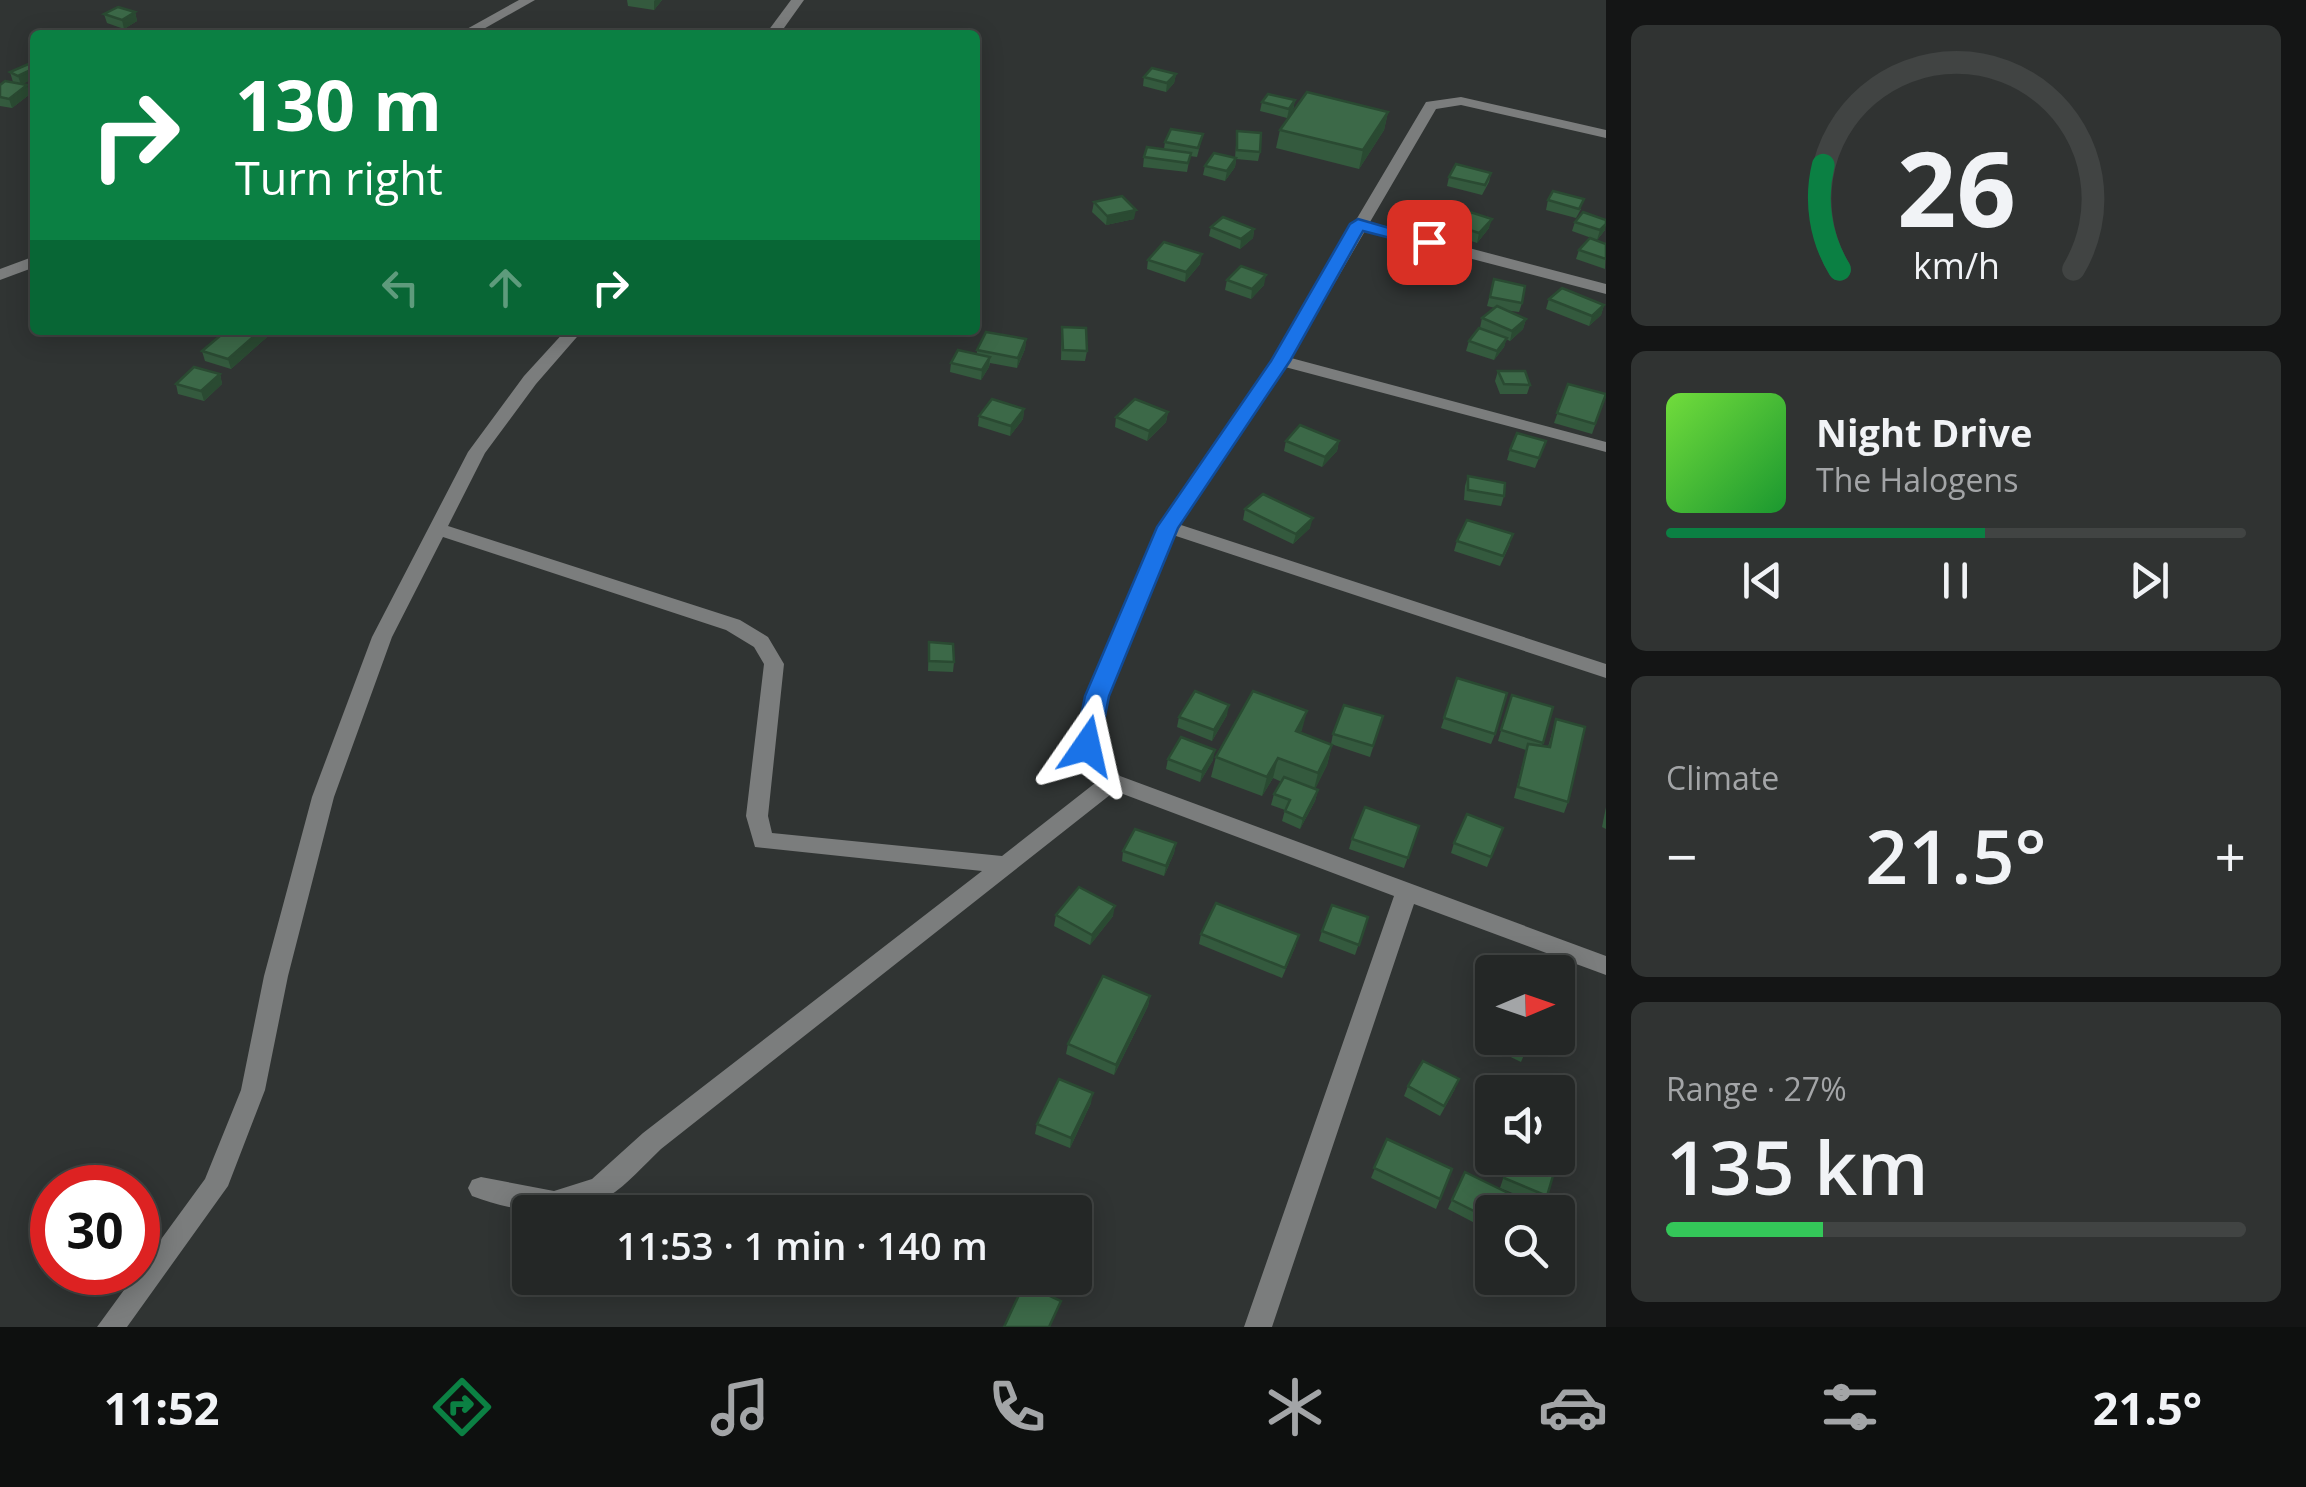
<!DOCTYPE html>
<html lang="en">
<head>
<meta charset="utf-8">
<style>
  body { margin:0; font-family:"Open Sans",sans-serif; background:#303332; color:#f1f3f6; height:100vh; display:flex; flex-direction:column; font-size:38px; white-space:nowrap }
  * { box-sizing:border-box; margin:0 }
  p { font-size:32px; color:#a3a5a7 }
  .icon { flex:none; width:55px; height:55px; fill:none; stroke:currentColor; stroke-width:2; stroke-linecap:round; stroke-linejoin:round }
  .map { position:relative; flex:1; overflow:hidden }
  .side { display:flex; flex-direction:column; gap:25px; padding:25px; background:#141515; width:700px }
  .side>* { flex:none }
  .banner { position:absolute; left:30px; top:30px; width:950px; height:305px; border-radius:10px; box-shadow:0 5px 25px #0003,0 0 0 2px #414443; background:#0b8043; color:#fff; overflow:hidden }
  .needle { width:65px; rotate:88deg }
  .tools { position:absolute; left:1475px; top:955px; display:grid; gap:20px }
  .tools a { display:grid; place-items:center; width:100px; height:100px; border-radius:10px; background:#242726; box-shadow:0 5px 25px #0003,0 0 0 2px #414443; font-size:50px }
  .speed { position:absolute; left:30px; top:1165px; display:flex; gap:20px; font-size:50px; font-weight:700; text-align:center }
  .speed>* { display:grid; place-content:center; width:130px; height:130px; border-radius:50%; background:#242726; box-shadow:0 5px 25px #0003,0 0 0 2px #414443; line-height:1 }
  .speed .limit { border:15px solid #d22; background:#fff; color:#111 }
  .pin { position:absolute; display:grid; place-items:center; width:85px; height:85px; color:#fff; margin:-42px; border-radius:20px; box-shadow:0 5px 15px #0006 }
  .me { position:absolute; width:110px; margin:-55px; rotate:11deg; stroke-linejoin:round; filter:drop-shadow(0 0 8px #0008) }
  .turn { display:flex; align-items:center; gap:35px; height:210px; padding:0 40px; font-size:45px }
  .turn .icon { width:130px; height:130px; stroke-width:2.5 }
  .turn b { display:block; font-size:70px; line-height:85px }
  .lanes { display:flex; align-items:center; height:95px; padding:0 40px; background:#0003; justify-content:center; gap:50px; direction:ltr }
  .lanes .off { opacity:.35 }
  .big { font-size:75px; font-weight:600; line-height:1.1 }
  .side .card { flex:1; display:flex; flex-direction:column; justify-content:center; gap:15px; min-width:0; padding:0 35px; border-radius:15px; background:#303332 }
  .side .dial { align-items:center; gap:0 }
  .dial svg { height:260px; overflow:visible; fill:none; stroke:#414443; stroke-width:7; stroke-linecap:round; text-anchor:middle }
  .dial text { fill:#f1f3f6; stroke:none }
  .song { display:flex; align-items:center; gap:30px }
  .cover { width:120px; height:120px; border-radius:15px; background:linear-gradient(135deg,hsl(100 70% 55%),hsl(130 70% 35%)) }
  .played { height:10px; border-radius:5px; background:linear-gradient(90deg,#0b8043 55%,#414443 55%) }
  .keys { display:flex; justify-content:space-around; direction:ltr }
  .heat { display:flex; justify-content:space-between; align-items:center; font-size:55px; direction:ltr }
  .charge { height:15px; border-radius:8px; background:linear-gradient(90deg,#34c759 27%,#414443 0) }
  .trip { position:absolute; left:512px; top:1195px; width:580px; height:100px; border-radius:10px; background:#242726; box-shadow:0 5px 25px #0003,0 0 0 2px #414443; font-weight:600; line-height:100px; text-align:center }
  .tabs { display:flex; height:160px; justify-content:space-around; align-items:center; background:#0e100f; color:#a3a5a7 }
  .tabs .icon { width:70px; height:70px }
  .tabs .current { color:#0b8043 }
  .tabs b { font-size:45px; color:#f1f3f6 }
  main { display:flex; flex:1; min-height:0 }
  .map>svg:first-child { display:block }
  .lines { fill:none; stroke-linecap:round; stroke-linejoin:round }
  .street { fill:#7b7d7d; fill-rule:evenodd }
  .wall { fill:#345a3e }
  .shaded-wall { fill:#2a4a32 }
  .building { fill:#3c6948; stroke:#2a4a32; stroke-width:2.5 }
  .route { fill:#1a73e8; stroke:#114b97; stroke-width:2.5 }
</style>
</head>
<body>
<main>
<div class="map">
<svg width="1606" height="1327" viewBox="0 0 1606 1327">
  <rect width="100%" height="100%" fill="#303433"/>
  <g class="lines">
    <g class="street">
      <path d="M519,0H535L473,35H456Z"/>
      <path d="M791,0H804L779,35H765Z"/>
      <path d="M1461,97L1606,130V138L1461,105L1436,109L1370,222L1606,284V294L1365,231L1291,358L1606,442V452L1285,367L1178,524L1606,664V678L1173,535L1107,696L1098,745L1120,776L1606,956V975L1414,904L1272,1327H1244L1394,896L1115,791L661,1149C645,1164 627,1185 609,1196C568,1221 514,1212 472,1196L468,1188L472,1180L481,1177L554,1191L592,1179L643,1133L982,871L755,847L746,816L764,664L754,647L726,630L443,537L392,637L334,797L288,976L265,1090L228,1186L127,1327H97L205,1179L241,1090L264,976L312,797L372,637L468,452L524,376L566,330H583L536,384L485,453L448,526L740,620L768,637L784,664L768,816L772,833L1002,856L1099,780L1077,746L1087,696L1158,527L1273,361L1352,227L1350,224L1356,220L1426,102Z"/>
      <path d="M35,256V267L0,280V269Z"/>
    </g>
  </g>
  <g class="wall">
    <path d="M627,0H662L654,10L628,6Z"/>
    <path d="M135,12L137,21L124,29L107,23L104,14Z"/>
    <path d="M33,62L22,84L30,94L12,108L0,106V85L18,83L13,82L10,72Z"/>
    <path d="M1176,74L1174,83L1166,92L1143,86L1144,77Z"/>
    <path d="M1295,100L1293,110L1287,118L1260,111L1262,102Z"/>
    <path d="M1388,112L1384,130L1359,169L1276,148L1280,130Z"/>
    <path d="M1237,131L1260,152L1258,161L1236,159L1235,167L1225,181L1203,175L1205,166L1235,158Z"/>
    <path d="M1203,134L1197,157L1190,156L1187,172L1143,167L1144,157L1164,149L1165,142Z"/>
    <path d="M1491,173L1489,182L1482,195L1447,186L1449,177Z"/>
    <path d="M1548,200L1581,209L1576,218L1546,210Z"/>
    <path d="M1094,202L1134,219L1106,225L1092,212Z"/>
    <path d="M1575,222L1605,230L1597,240L1572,231Z"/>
    <path d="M1451,224L1489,228L1477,243L1448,233Z"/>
    <path d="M1211,227L1254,229L1253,238L1240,249L1209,236Z"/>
    <path d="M1606,244L1605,269L1576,259L1579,250Z"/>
    <path d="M1148,260L1200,264L1185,282L1147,269Z"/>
    <path d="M1494,279L1522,303L1519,312L1504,310L1526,319L1523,329L1510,341L1506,339L1504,347L1494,360L1466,351L1469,341L1480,328L1482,318L1495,308L1487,306Z"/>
    <path d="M1227,280L1264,285L1251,299L1225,290Z"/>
    <path d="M1549,299L1604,305L1601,315L1589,326L1546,309Z"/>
    <path d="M1062,327L1087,351L1085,361L1061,360Z"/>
    <path d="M227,330H275L231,369L205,361L202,351Z"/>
    <path d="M1026,339L1025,349L1017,368L990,363L989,367L981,380L950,372L951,363L977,354V350Z"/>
    <path d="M1498,371L1530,385L1527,394H1500L1495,381Z"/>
    <path d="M220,374L222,384L204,401L178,394L176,384Z"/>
    <path d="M1568,384L1606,394L1592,434L1554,423Z"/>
    <path d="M1024,409L1023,419L1010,436L978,426L979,416Z"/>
    <path d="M1168,412L1166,422L1147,441L1115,427L1116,417Z"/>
    <path d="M1286,441H1339L1337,451L1322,467L1284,451Z"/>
    <path d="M1546,441L1535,468L1507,460L1510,450Z"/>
    <path d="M1468,476L1504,496L1501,506L1464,500L1465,486Z"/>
    <path d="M1245,509L1310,528L1293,544L1243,520Z"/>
    <path d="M1457,541L1510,544L1500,566L1454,551Z"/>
    <path d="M929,642L954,662L953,672L928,671Z"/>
    <path d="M1457,678L1495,734L1491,744L1441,728Z"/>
    <path d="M1512,695L1553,707L1542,746L1548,747L1556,719L1568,802L1564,813L1514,798L1526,750L1498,741Z"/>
    <path d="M1227,715L1212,741L1177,727L1179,717Z"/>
    <path d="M1383,716L1370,757L1331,744L1333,734Z"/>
    <path d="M1302,730L1300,733L1332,745L1327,765L1315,789L1318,790L1315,801L1300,829L1282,821L1285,810L1271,805L1274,794L1282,782L1273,778L1262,796L1211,777L1216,757Z"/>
    <path d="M1168,759L1213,760L1200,782L1166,769Z"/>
    <path d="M1606,807V829L1602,827Z"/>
    <path d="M1419,826L1404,868L1349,849L1352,839Z"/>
    <path d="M1503,828L1487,867L1451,853L1454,843Z"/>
    <path d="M1176,843L1174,853L1164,876L1122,861L1123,851Z"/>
    <path d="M1056,915L1113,916L1090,945L1054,926Z"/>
    <path d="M1368,917L1355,955L1319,941L1322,931Z"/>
    <path d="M1201,934L1296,945L1282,978L1199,944Z"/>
    <path d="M1150,996L1148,1006L1114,1075L1066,1054L1068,1044Z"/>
    <path d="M1492,1036V1038H1531L1521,1062L1488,1046Z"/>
    <path d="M1408,1086L1455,1089L1440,1116L1404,1096Z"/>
    <path d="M1091,1103L1070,1148L1035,1134L1037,1124Z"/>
    <path d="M1387,1139L1452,1169L1436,1209L1371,1178Z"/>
    <path d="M1510,1158L1547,1196L1542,1205L1500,1188Z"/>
    <path d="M1465,1172L1492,1212V1232L1448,1209Z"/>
  </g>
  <g class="shaded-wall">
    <path d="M655,0H662L654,10V1Z"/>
    <path d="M135,12L137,21L124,29L122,20Z"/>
    <path d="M35,68V78L21,85L18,76Z"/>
    <path d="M1176,74L1174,83L1166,92L1167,83Z"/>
    <path d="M27,85L30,94L12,108L9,99Z"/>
    <path d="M1295,100L1293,110L1287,118L1289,109Z"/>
    <path d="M1388,112L1384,130L1359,169L1363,150Z"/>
    <path d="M1236,158L1235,167L1225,181L1227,171Z"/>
    <path d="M1136,210L1134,219L1106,225L1107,216Z"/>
    <path d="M1492,219L1489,228L1477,243L1479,233Z"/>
    <path d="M1606,224L1605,230L1597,240L1600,230Z"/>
    <path d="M1254,229L1253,238L1240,249L1241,239Z"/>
    <path d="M1202,254L1200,264L1185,282L1186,272Z"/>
    <path d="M1266,275L1264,285L1251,299L1252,289Z"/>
    <path d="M1604,305L1601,315L1589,326L1592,316Z"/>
    <path d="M1526,319L1523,329L1510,341L1512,331Z"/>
    <path d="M261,330H275L231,369L228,359Z"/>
    <path d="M1507,338L1504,347L1494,360L1497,351Z"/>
    <path d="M1026,339L1025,349L1017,368L1018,358Z"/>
    <path d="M990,357L989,367L981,380L982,370Z"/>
    <path d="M220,374L222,384L204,401L201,391Z"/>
    <path d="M1024,409L1023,419L1010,436L1011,426Z"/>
    <path d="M1168,412L1166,422L1147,441L1149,431Z"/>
    <path d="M1339,441L1337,451L1322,467L1325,457Z"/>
    <path d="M1313,518L1310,528L1293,544L1296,534Z"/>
    <path d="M1229,705L1227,715L1212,741L1214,730Z"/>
    <path d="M1307,711L1302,730L1291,751L1296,731Z"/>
    <path d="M1332,745L1327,765L1313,793L1318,773Z"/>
    <path d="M1215,750L1213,760L1200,782L1202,772Z"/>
    <path d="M1278,758L1273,778L1262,796L1267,777Z"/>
    <path d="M1318,790L1315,801L1300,829L1303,819Z"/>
    <path d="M1176,843L1174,853L1164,876L1166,866Z"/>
    <path d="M1115,906L1113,916L1090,945L1092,935Z"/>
    <path d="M1150,996L1148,1006L1114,1075L1116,1065Z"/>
    <path d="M1093,1093L1091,1103L1070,1148L1071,1138Z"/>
  </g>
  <g class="building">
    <path d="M118,7L135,12L122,20L104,14Z"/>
    <path d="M33,62H35V68L18,76L10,72Z"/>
    <path d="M1152,68L1176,74L1167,83L1144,77Z"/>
    <path d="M5,81L27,85L9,99L0,97V85Z"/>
    <path d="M1307,92L1388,112L1363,150L1280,130Z"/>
    <path d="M1268,94L1295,100L1289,109L1262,102Z"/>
    <path d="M1171,129L1203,134L1198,148L1165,142Z"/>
    <path d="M1237,131L1261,133L1260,152L1237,150Z"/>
    <path d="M1147,147L1191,153L1188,163L1144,157Z"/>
    <path d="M1214,153L1236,158L1227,171L1205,166Z"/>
    <path d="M1456,164L1491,173L1485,185L1449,177Z"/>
    <path d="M1553,191L1584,199L1579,209L1548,200Z"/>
    <path d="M1122,196L1136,210L1107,216L1094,202Z"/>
    <path d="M1464,210L1492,219L1479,233L1451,224Z"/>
    <path d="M1583,212L1606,220V224L1600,230L1575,222Z"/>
    <path d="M1223,217L1254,229L1241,239L1211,227Z"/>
    <path d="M1590,238L1606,244V259L1579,250Z"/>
    <path d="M1164,242L1202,254L1186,272L1148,260Z"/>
    <path d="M1241,266L1266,275L1252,289L1227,280Z"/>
    <path d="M1494,279L1525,286L1522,303L1490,297Z"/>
    <path d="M1562,288L1604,305L1592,316L1549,299Z"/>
    <path d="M1497,306L1526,319L1512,331L1482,318Z"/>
    <path d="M1062,327L1086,328L1087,351L1063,350Z"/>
    <path d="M1479,328L1507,338L1497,351L1469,341Z"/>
    <path d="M227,330H261L228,359L202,351Z"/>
    <path d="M986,332L1026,339L1018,358L977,350Z"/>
    <path d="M958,350L990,357L982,370L951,363Z"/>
    <path d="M194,367L220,374L201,391L176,384Z"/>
    <path d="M1498,371H1525L1530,385L1504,384Z"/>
    <path d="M1568,384L1606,394L1595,424L1557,413Z"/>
    <path d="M992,399L1024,409L1011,426L979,416Z"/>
    <path d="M1135,399L1168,412L1149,431L1116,417Z"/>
    <path d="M1300,425L1339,441L1325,457L1286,441Z"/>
    <path d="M1517,433L1546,441L1539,458L1510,450Z"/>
    <path d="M1468,476L1505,483L1504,496L1468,490Z"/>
    <path d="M1263,494L1313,518L1296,534L1245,509Z"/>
    <path d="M1467,520L1513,534L1503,556L1457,541Z"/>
    <path d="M929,642L953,644L954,662L929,661Z"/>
    <path d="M1457,678L1507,693L1495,734L1444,718Z"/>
    <path d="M1195,691L1229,705L1214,730L1179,717Z"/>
    <path d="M1253,691L1307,711L1296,731L1332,745L1318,773L1278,758L1267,777L1216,757Z"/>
    <path d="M1512,695L1553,707L1543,743L1501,730Z"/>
    <path d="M1344,705L1383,716L1373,746L1333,734Z"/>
    <path d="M1556,719L1585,727L1568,802L1518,787L1528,744L1550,747Z"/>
    <path d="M1181,737L1215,750L1202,772L1168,759Z"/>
    <path d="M1284,777L1318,790L1303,819L1285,811L1290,800L1274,794Z"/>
    <path d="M1365,807L1419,826L1408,858L1352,839Z"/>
    <path d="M1467,814L1503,828L1491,857L1454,843Z"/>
    <path d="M1135,829L1176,843L1166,866L1123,851Z"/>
    <path d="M1079,887L1115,906L1092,935L1056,915Z"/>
    <path d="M1216,903L1299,935L1285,968L1201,934Z"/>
    <path d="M1332,905L1368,917L1359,945L1322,931Z"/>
    <path d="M1103,976L1150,996L1116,1065L1068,1044Z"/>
    <path d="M1495,1038H1531L1526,1052Z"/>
    <path d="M1423,1061L1459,1079L1444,1106L1408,1086Z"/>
    <path d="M1059,1079L1093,1093L1071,1138L1037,1124Z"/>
    <path d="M1387,1139L1452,1169L1440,1199L1374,1168Z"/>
    <path d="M1511,1158H1527L1555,1169L1547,1196L1504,1178Z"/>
    <path d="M1465,1172L1510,1194L1503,1212H1492V1220L1452,1200Z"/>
    <path d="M1024,1284L1061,1301L1049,1327H1004Z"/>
  </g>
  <path class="route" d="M1358,219L1438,242L1429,248L1363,231L1290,361L1178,528L1109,696L1099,746L1087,754L1079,752L1075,746L1085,696L1157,527L1271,361L1350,224Z"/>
</svg>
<div class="tools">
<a><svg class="needle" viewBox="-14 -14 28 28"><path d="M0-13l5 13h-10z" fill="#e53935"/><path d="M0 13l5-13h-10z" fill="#a3a5a7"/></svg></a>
<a><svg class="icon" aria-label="sound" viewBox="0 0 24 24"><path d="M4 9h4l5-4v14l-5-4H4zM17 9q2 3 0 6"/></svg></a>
<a><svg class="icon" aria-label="search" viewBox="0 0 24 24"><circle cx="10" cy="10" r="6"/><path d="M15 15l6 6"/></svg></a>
</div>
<div class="speed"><div class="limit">30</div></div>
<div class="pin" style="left:1429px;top:242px;background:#d93025"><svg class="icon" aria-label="arrive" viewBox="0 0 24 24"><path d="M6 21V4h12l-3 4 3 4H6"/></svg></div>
<svg class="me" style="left:1087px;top:746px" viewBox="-20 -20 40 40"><path d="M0-17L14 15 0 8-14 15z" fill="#1a73e8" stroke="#fff" stroke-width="4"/></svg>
<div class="trip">11:53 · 1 min · 140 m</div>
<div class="banner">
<div class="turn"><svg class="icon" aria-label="right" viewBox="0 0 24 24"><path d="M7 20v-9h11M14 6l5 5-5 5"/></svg><div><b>130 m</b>Turn right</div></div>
<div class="lanes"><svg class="icon off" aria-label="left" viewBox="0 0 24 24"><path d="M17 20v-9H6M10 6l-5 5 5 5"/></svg><svg class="icon off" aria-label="ahead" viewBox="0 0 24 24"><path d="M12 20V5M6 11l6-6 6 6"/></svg><svg class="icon" aria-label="right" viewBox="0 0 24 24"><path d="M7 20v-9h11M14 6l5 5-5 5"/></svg></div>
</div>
</div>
<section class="side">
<div class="card dial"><svg viewBox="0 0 100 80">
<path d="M14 69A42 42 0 1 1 86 69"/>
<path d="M14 69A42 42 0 0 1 9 37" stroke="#0b8043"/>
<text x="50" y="56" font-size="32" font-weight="700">26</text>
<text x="50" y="72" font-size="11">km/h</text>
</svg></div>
<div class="card">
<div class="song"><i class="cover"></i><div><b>Night Drive</b><p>The Halogens</p></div></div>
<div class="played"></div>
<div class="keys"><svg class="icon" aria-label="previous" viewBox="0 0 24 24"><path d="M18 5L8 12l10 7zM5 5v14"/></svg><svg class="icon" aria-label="pause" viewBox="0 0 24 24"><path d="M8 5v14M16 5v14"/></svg><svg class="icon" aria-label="next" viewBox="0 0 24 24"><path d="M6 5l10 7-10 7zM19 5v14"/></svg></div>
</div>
<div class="card"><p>Climate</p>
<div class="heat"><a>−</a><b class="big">21.5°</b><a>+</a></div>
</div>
<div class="card"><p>Range · 27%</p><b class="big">135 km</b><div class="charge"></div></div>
</section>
</main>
<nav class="tabs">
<b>11:52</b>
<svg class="icon current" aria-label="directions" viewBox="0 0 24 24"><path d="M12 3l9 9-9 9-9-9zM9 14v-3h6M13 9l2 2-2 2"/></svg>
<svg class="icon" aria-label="music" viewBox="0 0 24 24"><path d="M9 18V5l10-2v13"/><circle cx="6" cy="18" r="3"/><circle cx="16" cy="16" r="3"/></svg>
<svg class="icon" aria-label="phone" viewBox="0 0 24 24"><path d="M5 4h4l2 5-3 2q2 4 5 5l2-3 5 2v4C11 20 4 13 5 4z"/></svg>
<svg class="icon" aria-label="climate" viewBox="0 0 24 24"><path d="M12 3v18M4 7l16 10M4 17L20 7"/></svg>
<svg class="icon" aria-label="car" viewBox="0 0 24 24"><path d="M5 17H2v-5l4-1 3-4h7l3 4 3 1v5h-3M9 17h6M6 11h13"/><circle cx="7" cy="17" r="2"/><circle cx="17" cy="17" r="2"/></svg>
<svg class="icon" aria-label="filters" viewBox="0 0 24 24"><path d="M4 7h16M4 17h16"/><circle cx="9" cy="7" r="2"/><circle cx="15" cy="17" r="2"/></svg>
<b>21.5°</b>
</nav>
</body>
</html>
